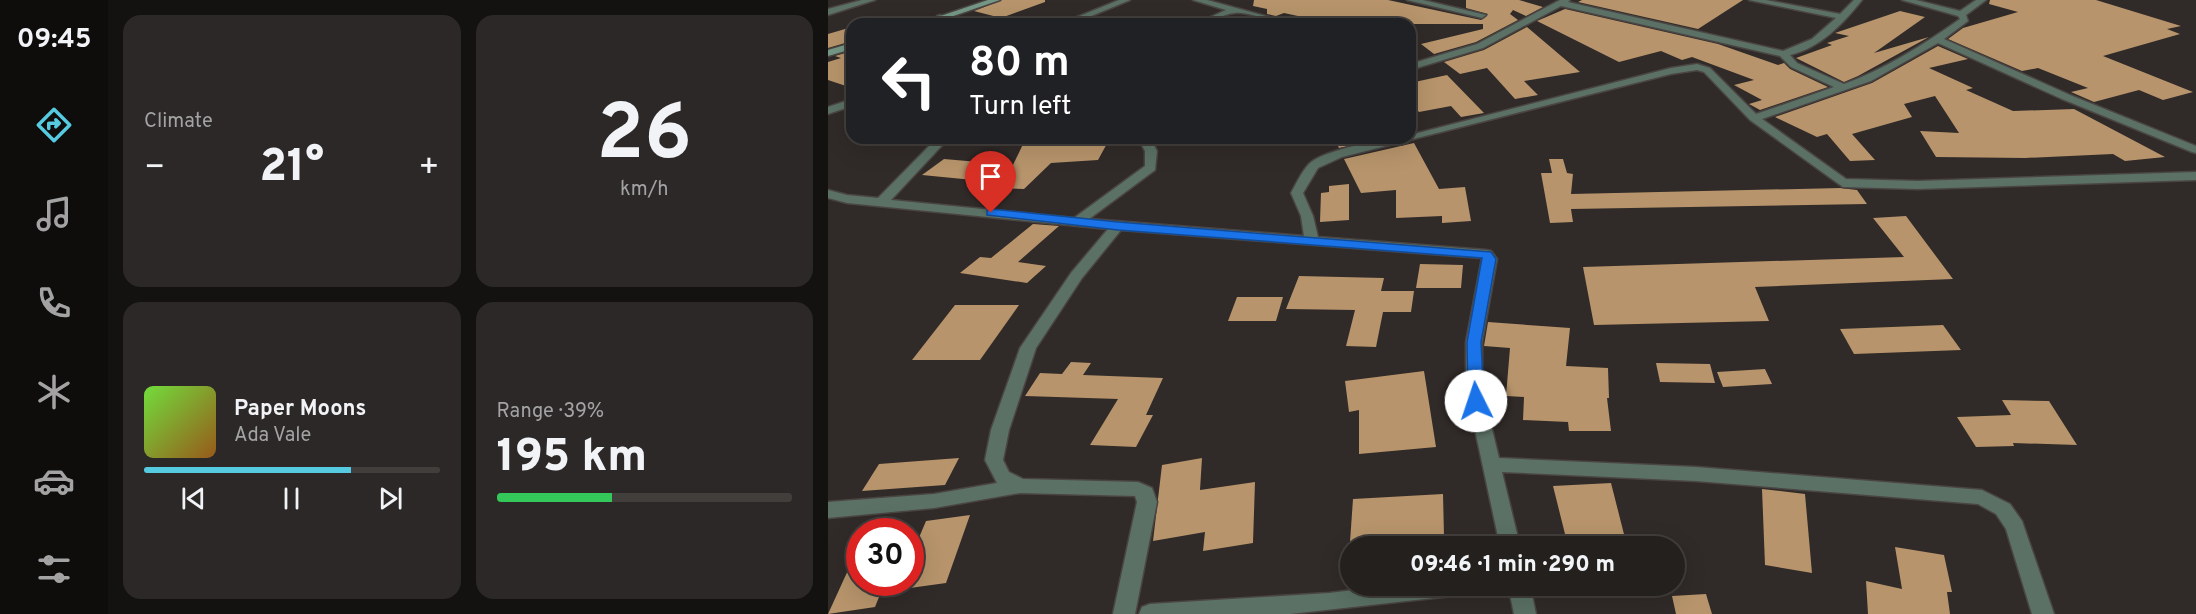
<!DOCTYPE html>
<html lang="en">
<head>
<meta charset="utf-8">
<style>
  body { margin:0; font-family:Overpass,sans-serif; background:#2c2827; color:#f1f3f6; height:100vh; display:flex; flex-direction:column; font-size:22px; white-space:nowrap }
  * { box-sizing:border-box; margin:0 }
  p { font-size:20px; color:#a3a3a4 }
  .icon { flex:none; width:33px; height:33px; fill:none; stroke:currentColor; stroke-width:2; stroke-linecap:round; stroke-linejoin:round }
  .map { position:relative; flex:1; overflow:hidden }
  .panel { display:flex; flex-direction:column; gap:15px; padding:15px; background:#141210; width:720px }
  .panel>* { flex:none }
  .banner { position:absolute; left:18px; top:18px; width:570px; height:126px; border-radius:18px; box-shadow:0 6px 24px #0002,0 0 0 2px #413e3c; background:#202124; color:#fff; overflow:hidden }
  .speed { position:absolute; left:18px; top:518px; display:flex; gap:12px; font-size:30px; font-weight:700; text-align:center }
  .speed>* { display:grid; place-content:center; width:78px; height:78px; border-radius:50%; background:#24201e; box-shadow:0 6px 24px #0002,0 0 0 2px #413e3c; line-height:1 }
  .speed .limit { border:9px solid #d22; background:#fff; color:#111 }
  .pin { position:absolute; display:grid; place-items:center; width:51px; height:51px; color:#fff; margin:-62px -26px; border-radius:50% 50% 50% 0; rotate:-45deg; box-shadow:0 0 6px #0007 }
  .pin .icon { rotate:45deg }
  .me { position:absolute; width:66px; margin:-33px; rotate:356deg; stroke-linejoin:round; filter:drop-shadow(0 0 4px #0008) }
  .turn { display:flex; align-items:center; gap:21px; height:126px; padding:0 24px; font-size:27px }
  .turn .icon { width:78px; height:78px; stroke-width:2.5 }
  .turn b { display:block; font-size:42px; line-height:51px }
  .big { font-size:45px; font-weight:800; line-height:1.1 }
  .panel .tile { flex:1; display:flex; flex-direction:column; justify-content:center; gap:9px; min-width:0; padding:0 21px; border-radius:18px; background:#2c2827 }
  .panel .dial { align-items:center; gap:0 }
  .dial b { font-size:78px; line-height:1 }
  .song { display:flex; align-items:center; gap:18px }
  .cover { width:72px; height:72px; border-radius:9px; background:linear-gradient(135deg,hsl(100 70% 55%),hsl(30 70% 35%)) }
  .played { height:6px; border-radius:3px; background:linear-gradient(90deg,#55cae0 70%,#413e3c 70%) }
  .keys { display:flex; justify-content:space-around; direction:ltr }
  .heat { display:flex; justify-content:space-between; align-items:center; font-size:33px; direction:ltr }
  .charge { height:9px; border-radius:4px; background:linear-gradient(90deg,#34c759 39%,#413e3c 0) }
  .panel .tiles { flex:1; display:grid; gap:15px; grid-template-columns:repeat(2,1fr) }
  .trip { position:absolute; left:512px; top:536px; width:345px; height:60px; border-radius:30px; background:#24201e; box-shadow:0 6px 24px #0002,0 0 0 2px #413e3c; font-weight:800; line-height:60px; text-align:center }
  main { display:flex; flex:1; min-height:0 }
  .tab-bar { display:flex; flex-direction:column; width:108px; justify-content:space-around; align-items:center; background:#0e0d0c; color:#a3a3a4 }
  .tab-bar .icon { width:42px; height:42px }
  .tab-bar .on { color:#55cae0 }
  .tab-bar b { font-size:27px; color:#f1f3f6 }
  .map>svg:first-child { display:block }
  .building { fill:#b7946b }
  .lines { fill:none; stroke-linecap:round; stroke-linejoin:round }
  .street-casing { stroke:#4a4543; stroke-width:3 }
  .secondary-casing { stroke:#4a4543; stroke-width:3 }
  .street { fill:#5b7165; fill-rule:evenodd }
  .secondary { fill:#759886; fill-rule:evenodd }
  .route { fill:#1a73e8; stroke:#114b97; stroke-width:1.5 }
</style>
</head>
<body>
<main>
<nav class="tab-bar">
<b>09:45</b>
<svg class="icon on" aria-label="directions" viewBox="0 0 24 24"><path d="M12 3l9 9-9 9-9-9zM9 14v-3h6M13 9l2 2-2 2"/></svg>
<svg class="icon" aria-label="music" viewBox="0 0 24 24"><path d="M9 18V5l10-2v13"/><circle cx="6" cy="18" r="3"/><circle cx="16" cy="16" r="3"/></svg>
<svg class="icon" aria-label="phone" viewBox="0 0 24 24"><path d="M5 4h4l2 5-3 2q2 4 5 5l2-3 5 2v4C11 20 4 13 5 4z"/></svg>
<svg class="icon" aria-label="climate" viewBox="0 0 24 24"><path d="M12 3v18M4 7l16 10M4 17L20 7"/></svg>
<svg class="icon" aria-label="car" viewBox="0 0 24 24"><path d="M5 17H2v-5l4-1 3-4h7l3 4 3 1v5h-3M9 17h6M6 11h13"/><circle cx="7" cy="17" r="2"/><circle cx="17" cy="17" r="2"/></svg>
<svg class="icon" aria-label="filters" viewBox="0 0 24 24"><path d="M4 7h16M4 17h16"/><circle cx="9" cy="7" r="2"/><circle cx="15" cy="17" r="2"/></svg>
</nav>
<section class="panel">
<div class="tiles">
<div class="tile"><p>Climate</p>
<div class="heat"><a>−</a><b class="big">21°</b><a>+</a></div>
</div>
<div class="tile dial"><b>26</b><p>km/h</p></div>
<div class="tile">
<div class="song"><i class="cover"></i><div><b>Paper Moons</b><p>Ada Vale</p></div></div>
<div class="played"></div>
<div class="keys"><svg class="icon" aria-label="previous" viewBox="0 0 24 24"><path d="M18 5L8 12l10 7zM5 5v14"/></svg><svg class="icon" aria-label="pause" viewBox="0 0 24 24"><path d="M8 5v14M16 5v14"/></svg><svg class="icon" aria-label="next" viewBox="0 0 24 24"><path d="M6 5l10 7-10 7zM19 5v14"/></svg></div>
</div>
<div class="tile"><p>Range · 39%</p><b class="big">195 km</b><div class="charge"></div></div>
</div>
</section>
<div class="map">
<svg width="1368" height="614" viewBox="0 0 1368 614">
  <rect width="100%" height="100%" fill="#302a28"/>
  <g class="building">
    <path d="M174,0H217V2L173,18L146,11Z"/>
    <path d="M426,0H560L653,20L660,14L638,8V0H691L715,7L698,16L685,10L682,14L690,20L648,42L606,54L593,44L655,29V24H507L456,13L448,16L439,14V9L425,6Z"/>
    <path d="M754,0H915L870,29L750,2Z"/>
    <path d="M1162,0H1268L1353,26L1339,29L1352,34L1275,56L1365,92L1335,100L1311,90L1266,102L1243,92L1260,88L1210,68L1194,71L1120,39L1135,28L1190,12L1161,4Z"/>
    <path d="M737,9L890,44L950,65L956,63L962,69L1000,87L932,110L921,104L934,100L906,85L926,80L864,57L854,60L833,51L791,62L709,21Z"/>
    <path d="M1072,11L1097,17L1046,53L1101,37L1030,76L1016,82L968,58L1004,45L999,43L1021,36L1007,33Z"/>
    <path d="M24,27V41L0,48V34Z"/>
    <path d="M699,27L752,72L696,81L710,95L687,99L659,68L632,74L616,62L656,50Z"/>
    <path d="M1110,46L1140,59L1101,68L1145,88L1138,90L1185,111L1246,109L1337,157L1297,161L1285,154L1197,158L1108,157L1092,131L1131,133L1107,96L1076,104L1084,117L1024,134L1047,160L1022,161L999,134L989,137L947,117L1044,83Z"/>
    <path d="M24,51V88L0,80V62L13,58L7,56Z"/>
    <path d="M619,75L656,113L633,117L623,106L591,112L582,102V83Z"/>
    <path d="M198,138H282L270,160L223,163L196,189L170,188L176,183L94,175L116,159L185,165Z"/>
    <path d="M506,138H547V140L511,148Z"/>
    <path d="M586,143L611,189L637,187L643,221L614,223V216L568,218V190L533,193L516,159Z"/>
    <path d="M721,159H735L739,173L745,174L743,194L1012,188L1029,190L1039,204L743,209L745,222L722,223L713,173H724Z"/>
    <path d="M521,184V220L492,222L493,193L501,192V186Z"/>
    <path d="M1078,216L1125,279L927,287L941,321L766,325L755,267L1076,257L1045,218Z"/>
    <path d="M205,224L231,226L190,262L218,266L199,283L132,273L152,257L163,258Z"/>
    <path d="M592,264L635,265L633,288H588Z"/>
    <path d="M471,276L556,278L553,291H586L583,312H555L548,347L518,346L527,310L458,309Z"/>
    <path d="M409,297H455L448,321H400Z"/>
    <path d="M127,305H191L152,360H84Z"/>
    <path d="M660,322L742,328L738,366L780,368L781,398H779L783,431H741L740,422L695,420L696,397L678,396L682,348L656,346Z"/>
    <path d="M1115,325L1133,350L1026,354L1012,329Z"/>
    <path d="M243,362L263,363L255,375L335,378L318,415H325L308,447L262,445L290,399L197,396L212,373L234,374Z"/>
    <path d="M828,363L882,364L887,383L832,382Z"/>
    <path d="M937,369L944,384L895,387L889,372Z"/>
    <path d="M596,371L608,447L531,454V410L521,412L517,381Z"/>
    <path d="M1174,400L1221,401L1249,445L1185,443L1186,446L1148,447L1129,417L1183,415Z"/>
    <path d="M131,458L117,485L34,491L51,464Z"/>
    <path d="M374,458L372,490L427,482L425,543L375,551L377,532L325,541L334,465Z"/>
    <path d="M783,483L799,546H740L725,486Z"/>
    <path d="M934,489L977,494L984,573L937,565Z"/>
    <path d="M615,494L616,536L522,542L525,499Z"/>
    <path d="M142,515L118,583L82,588V559L98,521Z"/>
    <path d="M32,544V582H57L47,607L0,614Z"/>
    <path d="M1067,547L1116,555L1124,592H1119L1122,614H1040L1038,581L1074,589Z"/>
    <path d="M878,594L884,614H848L844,596Z"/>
  </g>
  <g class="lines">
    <defs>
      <g id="street">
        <path d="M34,0H47L0,15V9Z"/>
        <path d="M291,0H302L244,24H232Z"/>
        <path d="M365,0H379L467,24C448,24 420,11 407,13C393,14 382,24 367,24L398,10Z"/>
        <path d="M579,0H595L658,15L654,18Z"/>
        <path d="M732,0H742L740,2L955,51L984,39L1008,18L921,0H938L1012,14L1026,0H1034C1015,24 992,48 962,55L969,63L1016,84C1057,69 1097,44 1132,19L1130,16L1074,0H1088L1132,11L1148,0H1158L1138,15L1140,21L1116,39L1242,95L1368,146V153L1364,152L1234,99L1110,43L1043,81L934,119L1018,179L1090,181L1368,172V180L1090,189L1015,187L922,120L876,72L869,70L843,74L514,157L490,168L475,193L485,216L490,237L658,250L663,251L669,259L654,342V388L671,458L868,467L1154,490L1182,504L1194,521L1226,614H1204L1178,529L1168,514L1150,504L868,481L674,472L692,546H672L638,388V342L654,258L293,230L254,278L208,348L181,430L175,460L181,472L195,479L310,482L324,488L329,502L307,614H285L309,502L307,496L192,493L106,508L0,518V502L106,494L169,483L157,460L163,430L192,348L243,273L280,229L19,203L0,198V190L19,195L50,198L109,138H121L63,200L246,218L317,166V151L310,138H322L329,151L327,170L261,219L476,236L473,216L463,193C468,184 473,173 480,165C494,149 561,138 582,138V135L843,68L869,64L882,68L928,114L1006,87L963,67L952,56L733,6L655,48L582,70V64L649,44Z"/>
        <path d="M112,15L143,21L147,24H130L109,20V16Z"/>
        <path d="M24,99V106L0,114V107Z"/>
        <path d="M566,585H653L649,591L642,594L462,614H311L314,607L322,604L501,593Z"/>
        <path d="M680,585H702L708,614H686Z"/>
      </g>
      <g id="secondary">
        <path d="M160,0H172L102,24H89Z"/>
        <path d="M24,43V49L0,56V50Z"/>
      </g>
    </defs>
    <use href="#street" class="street-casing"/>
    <use href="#secondary" class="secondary-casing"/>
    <use href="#street" class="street"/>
    <use href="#secondary" class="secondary"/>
  </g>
  <path class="route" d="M163,209L290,222L663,252L668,259L653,342L656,401L648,407L640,401L639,342L654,258L290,230L159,215V210Z"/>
</svg>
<div class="speed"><div class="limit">30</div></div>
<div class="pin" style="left:163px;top:213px;background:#d93025"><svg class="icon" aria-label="arrive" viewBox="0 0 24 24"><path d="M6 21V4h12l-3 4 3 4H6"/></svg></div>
<svg class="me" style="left:648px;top:401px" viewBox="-20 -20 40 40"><circle r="19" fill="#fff"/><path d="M0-13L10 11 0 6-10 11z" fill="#1a73e8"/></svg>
<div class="trip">09:46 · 1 min · 290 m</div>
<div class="banner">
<div class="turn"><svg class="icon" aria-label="left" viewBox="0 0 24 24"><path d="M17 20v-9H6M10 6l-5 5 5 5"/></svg><div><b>80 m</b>Turn left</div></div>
</div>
</div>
</main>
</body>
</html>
